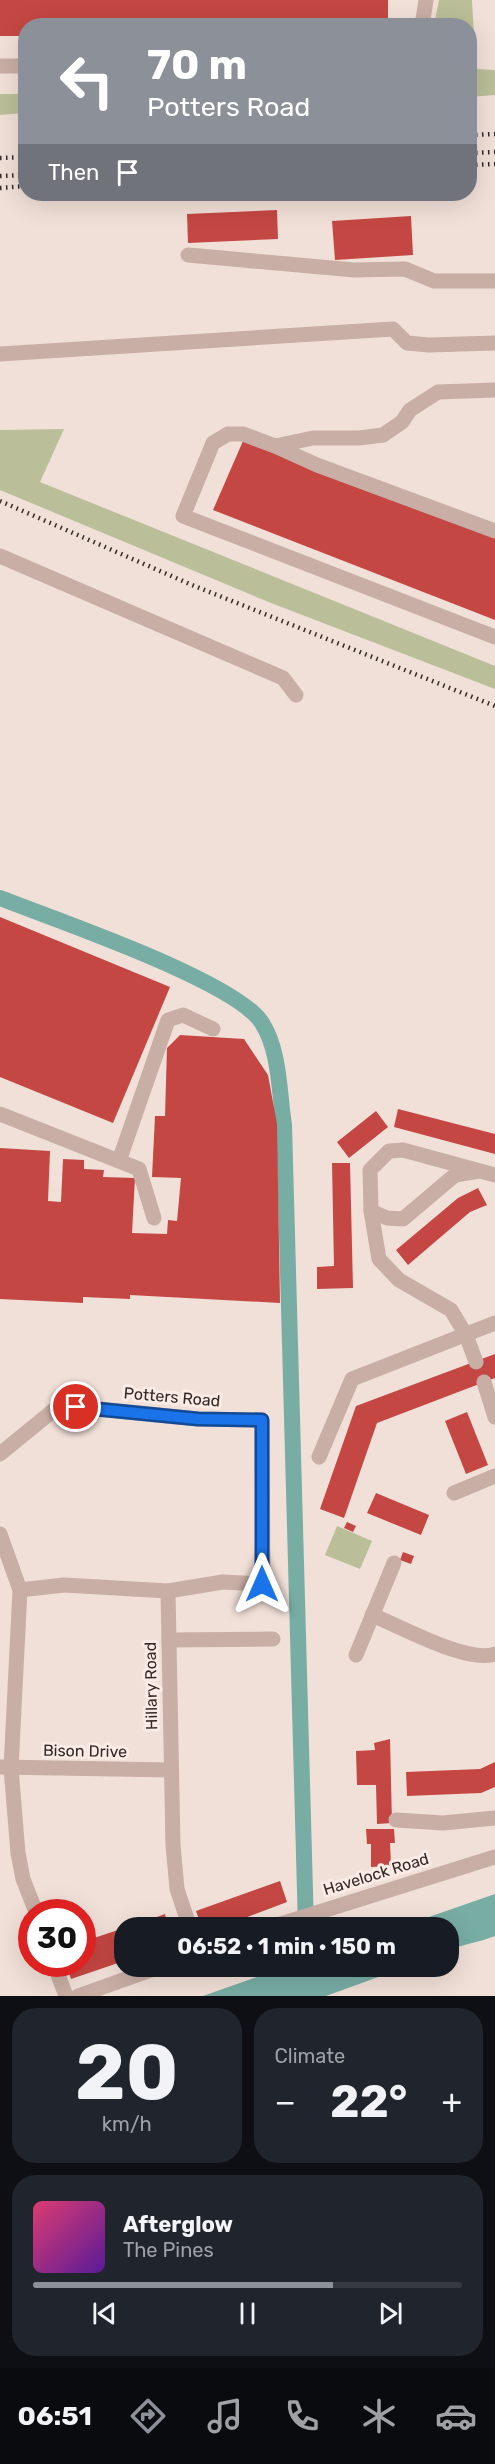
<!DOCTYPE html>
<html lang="en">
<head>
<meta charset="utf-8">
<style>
  body { margin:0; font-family:Rubik,sans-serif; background:#20242c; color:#f1f3f6; height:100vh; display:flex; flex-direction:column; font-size:22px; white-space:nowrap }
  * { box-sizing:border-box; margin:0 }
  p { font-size:20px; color:#9ea1a6 }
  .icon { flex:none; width:33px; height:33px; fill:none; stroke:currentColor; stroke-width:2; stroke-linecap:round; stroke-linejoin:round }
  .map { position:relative; height:1996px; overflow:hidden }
  .panel { display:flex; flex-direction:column; gap:12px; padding:12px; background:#0d0f14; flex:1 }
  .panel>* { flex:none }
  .banner { position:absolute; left:18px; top:18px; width:459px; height:183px; border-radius:24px; box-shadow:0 6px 24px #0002; background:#8c9099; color:#fff; overflow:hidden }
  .speed { position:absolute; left:18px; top:1899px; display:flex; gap:12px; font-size:30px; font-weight:700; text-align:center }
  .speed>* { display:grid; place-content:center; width:78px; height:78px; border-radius:50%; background:#171b24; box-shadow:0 6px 24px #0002; line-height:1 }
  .speed .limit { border:9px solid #d22; background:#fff; color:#111 }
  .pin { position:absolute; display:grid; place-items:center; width:51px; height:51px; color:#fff; margin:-26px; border:3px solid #fff; border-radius:50%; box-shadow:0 2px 6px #0007 }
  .me { position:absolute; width:66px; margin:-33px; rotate:0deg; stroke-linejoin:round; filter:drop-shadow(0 0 4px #0008) }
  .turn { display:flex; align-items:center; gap:21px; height:126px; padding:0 30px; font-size:27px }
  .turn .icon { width:78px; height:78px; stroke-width:2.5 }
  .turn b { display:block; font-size:42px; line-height:51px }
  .then { display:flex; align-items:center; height:57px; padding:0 30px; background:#0003; gap:12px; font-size:22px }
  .big { font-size:45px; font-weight:700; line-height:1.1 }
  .panel .tile { flex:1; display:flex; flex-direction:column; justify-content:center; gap:9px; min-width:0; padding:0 21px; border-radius:24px; background:#20242c }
  .panel .dial { align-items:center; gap:0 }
  .dial b { font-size:78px; line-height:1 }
  .song { display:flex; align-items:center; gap:18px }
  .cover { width:72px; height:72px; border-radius:9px; background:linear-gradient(135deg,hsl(340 70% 55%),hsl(270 70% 35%)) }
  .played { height:6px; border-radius:3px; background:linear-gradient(90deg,#8c9099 70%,#363941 70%) }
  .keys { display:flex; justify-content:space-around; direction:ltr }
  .heat { display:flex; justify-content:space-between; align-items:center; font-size:33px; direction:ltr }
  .panel .tiles { flex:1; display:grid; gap:12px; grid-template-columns:1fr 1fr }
  .tile:last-child { grid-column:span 2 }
  .trip { position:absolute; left:114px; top:1917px; width:345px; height:60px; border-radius:24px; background:#171b24; box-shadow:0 6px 24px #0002; font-weight:700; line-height:60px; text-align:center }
  .dock { display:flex; height:96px; justify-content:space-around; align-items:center; background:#090b0e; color:#9ea1a6 }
  .dock .icon { width:42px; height:42px }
  .dock .selected { color:#8c9099 }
  .dock b { font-size:27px; color:#f1f3f6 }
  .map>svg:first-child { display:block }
  .green { fill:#babf99 }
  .water { fill:#78ada4 }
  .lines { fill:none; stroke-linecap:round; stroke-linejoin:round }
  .canal { stroke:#78ada4; stroke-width:16 }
  .building { fill:#c54743 }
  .minor { stroke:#c8aea5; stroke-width:15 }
  .rail { stroke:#342826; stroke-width:4.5; stroke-dasharray:1.5 4.5; stroke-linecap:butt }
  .route-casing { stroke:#114b97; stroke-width:15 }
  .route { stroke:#1a73e8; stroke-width:10 }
  .labels { text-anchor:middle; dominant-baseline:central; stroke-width:6; stroke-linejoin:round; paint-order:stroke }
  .street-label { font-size:16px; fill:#342826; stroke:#f9ebe5 }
</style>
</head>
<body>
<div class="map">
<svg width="495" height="1996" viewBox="0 0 495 1996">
  <rect width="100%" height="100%" fill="#f1e0d8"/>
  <g class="green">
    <path d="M439,0H472L476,69L495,70V95L470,97V26L434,25Z"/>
    <path d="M0,94H25V113L0,115Z"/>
    <path d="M64,429L40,482L495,666V689L271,603L0,490V430Z"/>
    <path d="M337,1526L372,1541L360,1569L325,1555Z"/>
  </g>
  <g class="water">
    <path d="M495,1894V1936C480,1942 464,1944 449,1950L448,1928L400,1927Z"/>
    <path d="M288,1966H406V1967L326,1996H203Z"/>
  </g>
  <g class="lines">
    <path class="canal" d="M0,898C53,919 236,981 262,1023C280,1051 279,1093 284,1125L306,1928"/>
  </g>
  <g class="building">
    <path d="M0,0H388V26H26V36H0Z"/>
    <path d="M277,210L278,239L188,243L187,214Z"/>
    <path d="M411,216L413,255L335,260L332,221Z"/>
    <path d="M243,441L495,538V620L213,510Z"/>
    <path d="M0,917L170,987L113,1123L0,1077Z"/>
    <path d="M180,1035L244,1039L268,1075L277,1124L280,1303L130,1295V1299L83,1297V1303L0,1299V1148L50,1151L48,1201L61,1202L63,1159L84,1160V1169L104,1170L103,1177L135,1178L132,1233L167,1234L168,1220L177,1221L181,1178L152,1177L155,1116H165L167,1048Z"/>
    <path d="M398,1109L495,1134V1154L394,1127Z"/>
    <path d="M376,1111L388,1127L349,1158L337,1142Z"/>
    <path d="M332,1163H350L353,1288L317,1289V1267L334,1266Z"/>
    <path d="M478,1188L487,1205L470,1212L408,1265L396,1250L458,1198Z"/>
    <path d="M495,1354V1378L377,1423L344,1518L320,1509L356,1406Z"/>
    <path d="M467,1412L488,1465L466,1474L445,1421Z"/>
    <path d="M376,1493L429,1515L421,1535L367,1513Z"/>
    <path d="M347,1522L356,1526L353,1532L344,1528Z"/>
    <path d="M403,1552L414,1556L411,1564L400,1560Z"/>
    <path d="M390,1739L392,1823L377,1824L376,1785H357L356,1751L375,1750L374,1743Z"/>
    <path d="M495,1762V1787L481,1793L407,1796L406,1772L480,1769Z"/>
    <path d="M366,1829H394L395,1843H390L391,1866L371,1867V1844H367Z"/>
    <path d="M280,1881L287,1902L218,1928H202L196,1911Z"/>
    <path d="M165,1914L167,1923L173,1921L176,1928H127Z"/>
    <path d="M124,1928V1961L71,1979L66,1964H82V1942Z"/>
  </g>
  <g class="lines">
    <g class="minor">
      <path d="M422,26L426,0"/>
      <path d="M0,66H26"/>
      <path d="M188,255L354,270L405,269L434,281H495"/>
      <path d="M0,354L393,329L407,343L429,345L495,343"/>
      <path d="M495,390L438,392L410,410L402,422L383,435L359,438H313L275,446L243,434H228L213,443L183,516L495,637"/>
      <path d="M275,446L317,465L495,531"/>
      <path d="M0,556L283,678L296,695"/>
      <path d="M0,1114L139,1169L154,1218"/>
      <path d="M119,1161L168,1020L183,1015L213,1029"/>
      <path d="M479,1171L455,1175L403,1219L387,1218L371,1211L370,1170L389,1151L403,1150L495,1175"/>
      <path d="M371,1211L379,1259L399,1280L451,1310L466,1335L476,1362"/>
      <path d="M484,1382L495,1417"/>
      <path d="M0,1454L60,1405L198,1419L262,1420L263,1584L223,1582L168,1591"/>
      <path d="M319,1457L352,1379L495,1323"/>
      <path d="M454,1493L495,1476"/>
      <path d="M0,1534L20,1590L11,1768L18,1853L23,1879L36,1912"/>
      <path d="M20,1590L64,1585L168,1591L173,1845L177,1889L190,1928"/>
      <path d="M372,1615C400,1626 467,1664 495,1654"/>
      <path d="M169,1640L273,1639"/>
      <path d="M356,1655L394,1563"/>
      <path d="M0,1767L170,1770"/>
      <path d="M396,1820L443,1823L495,1818"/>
      <path d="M268,1928L495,1857"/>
      <path d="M54,1964L66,1996"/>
      <path d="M78,1996L162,1966"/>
    </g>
    <g class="rail">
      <path d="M470,135L495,134"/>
      <path d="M470,153L495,152"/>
      <path d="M0,158L26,157"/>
      <path d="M470,165L495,164"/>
      <path d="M0,176L26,175"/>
      <path d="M0,188L26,186"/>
      <path d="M0,501L192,585L495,706"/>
    </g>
  </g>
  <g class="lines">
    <defs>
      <path id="route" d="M76,1407L198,1419L262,1420V1584"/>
    </defs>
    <use href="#route" class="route-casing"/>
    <use href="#route" class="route"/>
  </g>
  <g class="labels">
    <g class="street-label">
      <text transform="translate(172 1397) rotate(5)">Potters Road</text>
      <text transform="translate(151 1686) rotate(-91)">Hillary Road</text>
      <text transform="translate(85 1751) rotate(1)">Bison Drive</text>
      <text transform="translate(376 1874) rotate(-17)">Havelock Road</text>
    </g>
  </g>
</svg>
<div class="speed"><div class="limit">30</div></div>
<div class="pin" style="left:76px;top:1407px;background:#d93025"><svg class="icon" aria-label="arrive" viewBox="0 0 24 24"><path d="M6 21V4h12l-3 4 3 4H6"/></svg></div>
<svg class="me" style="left:262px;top:1584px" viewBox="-20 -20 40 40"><path d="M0-17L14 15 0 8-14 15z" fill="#1a73e8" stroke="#fff" stroke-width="4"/></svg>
<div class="trip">06:52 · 1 min · 150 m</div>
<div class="banner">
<div class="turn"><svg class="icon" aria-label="left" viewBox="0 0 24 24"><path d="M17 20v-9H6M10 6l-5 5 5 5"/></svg><div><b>70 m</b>Potters Road</div></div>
<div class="then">Then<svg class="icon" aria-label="arrive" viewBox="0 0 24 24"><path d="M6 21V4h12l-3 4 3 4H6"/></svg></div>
</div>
</div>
<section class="panel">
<div class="tiles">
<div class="tile dial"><b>20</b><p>km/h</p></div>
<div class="tile"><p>Climate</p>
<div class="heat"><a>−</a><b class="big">22°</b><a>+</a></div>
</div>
<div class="tile">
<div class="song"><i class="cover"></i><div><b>Afterglow</b><p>The Pines</p></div></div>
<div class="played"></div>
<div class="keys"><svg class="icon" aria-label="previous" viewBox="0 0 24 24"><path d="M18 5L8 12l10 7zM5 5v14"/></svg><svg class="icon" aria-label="pause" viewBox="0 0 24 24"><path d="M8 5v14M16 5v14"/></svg><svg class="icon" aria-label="next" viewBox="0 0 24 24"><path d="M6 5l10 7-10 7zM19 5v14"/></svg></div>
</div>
</div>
</section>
<nav class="dock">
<b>06:51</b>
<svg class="icon selected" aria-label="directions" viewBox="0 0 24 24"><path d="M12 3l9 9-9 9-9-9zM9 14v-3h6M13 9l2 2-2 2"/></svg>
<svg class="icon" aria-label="music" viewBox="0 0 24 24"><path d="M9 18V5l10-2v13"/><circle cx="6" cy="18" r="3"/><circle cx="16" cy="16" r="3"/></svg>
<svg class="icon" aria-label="phone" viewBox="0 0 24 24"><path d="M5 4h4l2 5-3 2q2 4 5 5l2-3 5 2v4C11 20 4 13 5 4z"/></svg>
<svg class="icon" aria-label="climate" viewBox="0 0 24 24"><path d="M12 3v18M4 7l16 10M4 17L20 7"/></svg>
<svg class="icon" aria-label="car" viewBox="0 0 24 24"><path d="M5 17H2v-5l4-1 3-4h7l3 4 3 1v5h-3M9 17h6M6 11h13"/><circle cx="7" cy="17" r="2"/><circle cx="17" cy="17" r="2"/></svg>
</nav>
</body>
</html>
